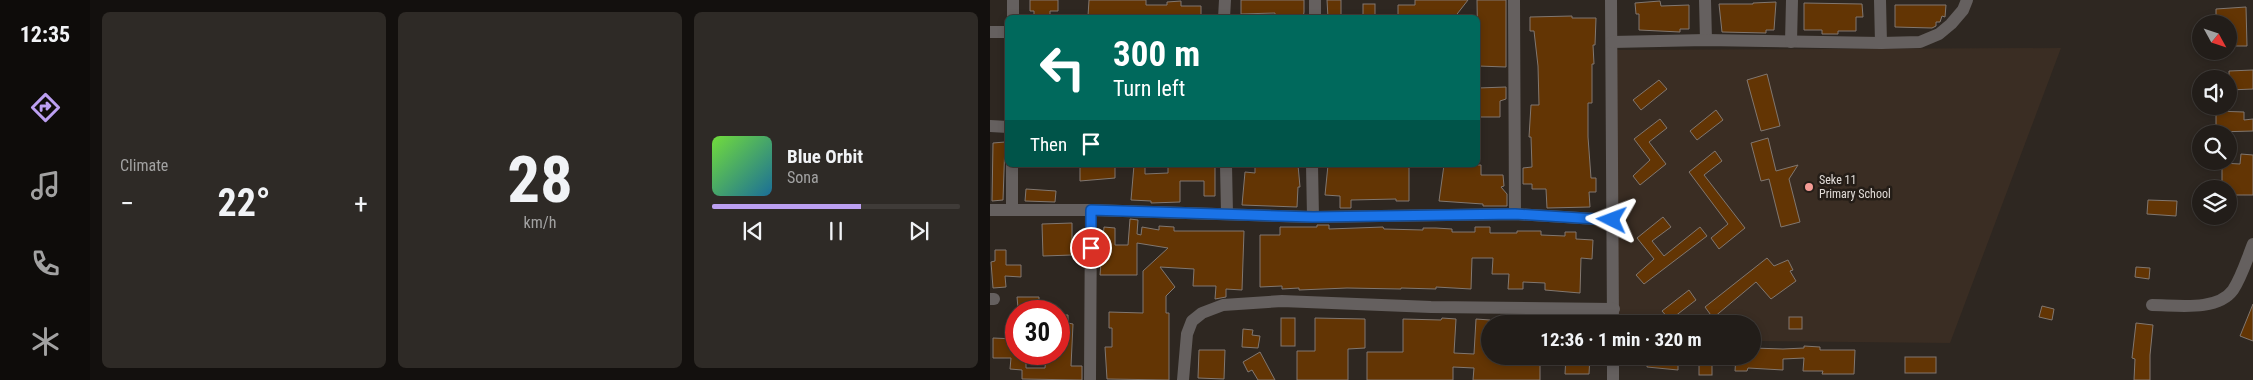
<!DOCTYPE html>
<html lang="en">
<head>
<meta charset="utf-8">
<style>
  body { margin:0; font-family:"Roboto Condensed",sans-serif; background:#2e2a26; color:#f1f3f6; height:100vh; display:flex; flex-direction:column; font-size:19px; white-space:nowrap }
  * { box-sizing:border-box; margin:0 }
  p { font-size:16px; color:#a2a2a2 }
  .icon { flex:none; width:28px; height:28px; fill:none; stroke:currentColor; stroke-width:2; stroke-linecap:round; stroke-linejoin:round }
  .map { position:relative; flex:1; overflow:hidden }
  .panel { display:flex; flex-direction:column; gap:12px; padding:12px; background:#13100e; width:900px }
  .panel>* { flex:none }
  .hud { position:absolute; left:15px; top:15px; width:475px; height:152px; border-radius:8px; box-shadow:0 2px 8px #0003,0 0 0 1px #3f3b38; background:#00695c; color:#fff; overflow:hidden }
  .needle { width:32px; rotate:130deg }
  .tools { position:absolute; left:1202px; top:15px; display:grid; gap:10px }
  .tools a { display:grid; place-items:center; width:45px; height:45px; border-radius:50%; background:#221d19; box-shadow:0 2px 8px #0003,0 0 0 1px #3f3b38; font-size:25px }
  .speed { position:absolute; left:15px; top:300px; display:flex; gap:10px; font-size:25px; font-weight:700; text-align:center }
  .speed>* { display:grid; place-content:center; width:65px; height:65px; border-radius:50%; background:#221d19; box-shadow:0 2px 8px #0003,0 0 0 1px #3f3b38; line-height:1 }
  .speed .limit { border:8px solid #d22; background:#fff; color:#111 }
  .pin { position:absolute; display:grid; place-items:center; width:42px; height:42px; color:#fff; margin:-21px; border:2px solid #fff; border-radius:50%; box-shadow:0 1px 5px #0007 }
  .me { position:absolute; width:55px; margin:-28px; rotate:273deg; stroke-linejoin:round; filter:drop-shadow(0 0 4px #0008) }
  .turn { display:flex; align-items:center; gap:18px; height:105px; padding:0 25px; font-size:22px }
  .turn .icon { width:65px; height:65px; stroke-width:2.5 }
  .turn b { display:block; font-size:35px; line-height:42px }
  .then { display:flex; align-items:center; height:48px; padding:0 25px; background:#0003; gap:10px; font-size:19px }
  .big { font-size:38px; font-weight:700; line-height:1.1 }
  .panel .tile { flex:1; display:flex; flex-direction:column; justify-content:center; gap:8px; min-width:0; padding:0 18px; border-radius:8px; background:#2e2a26 }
  .panel .dial { align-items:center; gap:0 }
  .dial b { font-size:65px; line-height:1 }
  .song { display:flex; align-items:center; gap:15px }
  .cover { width:60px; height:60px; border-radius:8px; background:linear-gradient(135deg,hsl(100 70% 55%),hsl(200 70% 35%)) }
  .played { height:5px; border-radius:2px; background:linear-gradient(90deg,#bca0f2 60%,#3f3b38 60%) }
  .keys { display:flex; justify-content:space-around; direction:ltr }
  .heat { display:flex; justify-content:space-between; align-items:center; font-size:28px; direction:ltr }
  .panel .tiles { flex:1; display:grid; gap:12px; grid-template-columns:repeat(3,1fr) }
  .trip { position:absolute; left:491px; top:315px; width:280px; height:50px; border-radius:25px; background:#221d19; box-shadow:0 2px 8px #0003,0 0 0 1px #3f3b38; font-weight:700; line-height:50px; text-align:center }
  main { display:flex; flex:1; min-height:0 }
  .dock { display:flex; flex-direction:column; width:90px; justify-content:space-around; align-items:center; background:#0e0c0a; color:#a2a2a2 }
  .dock .icon { width:35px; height:35px }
  .dock .on { color:#bca0f2 }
  .dock b { font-size:22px; color:#f1f3f6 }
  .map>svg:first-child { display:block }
  .built { fill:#3a2d23 }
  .building { fill:#633504; stroke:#817770 }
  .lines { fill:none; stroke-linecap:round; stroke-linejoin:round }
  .minor { stroke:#65605f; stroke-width:12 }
  .route-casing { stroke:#114b97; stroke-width:12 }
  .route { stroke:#1a73e8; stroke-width:9 }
  .poi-dot { fill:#f59c95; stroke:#241d17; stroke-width:2 }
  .labels { text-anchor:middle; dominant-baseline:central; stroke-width:5; stroke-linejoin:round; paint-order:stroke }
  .poi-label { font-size:12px; fill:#e0dbd7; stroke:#241d17; text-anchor:start }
</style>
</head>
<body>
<main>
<nav class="dock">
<b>12:35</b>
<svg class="icon on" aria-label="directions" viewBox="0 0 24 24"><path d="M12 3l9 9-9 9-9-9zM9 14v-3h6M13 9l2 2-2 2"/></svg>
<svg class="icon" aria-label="music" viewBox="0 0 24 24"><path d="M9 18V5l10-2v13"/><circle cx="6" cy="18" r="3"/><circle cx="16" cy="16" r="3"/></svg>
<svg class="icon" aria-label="phone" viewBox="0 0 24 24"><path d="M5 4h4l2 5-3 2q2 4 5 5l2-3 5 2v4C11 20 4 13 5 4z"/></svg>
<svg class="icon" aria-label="climate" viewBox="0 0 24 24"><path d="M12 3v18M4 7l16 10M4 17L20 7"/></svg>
</nav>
<section class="panel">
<div class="tiles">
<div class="tile"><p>Climate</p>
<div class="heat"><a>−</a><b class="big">22°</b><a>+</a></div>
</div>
<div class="tile dial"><b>28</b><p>km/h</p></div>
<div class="tile">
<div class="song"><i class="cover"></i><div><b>Blue Orbit</b><p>Sona</p></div></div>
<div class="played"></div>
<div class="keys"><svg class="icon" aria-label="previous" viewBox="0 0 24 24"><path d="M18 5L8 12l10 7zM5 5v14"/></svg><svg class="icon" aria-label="pause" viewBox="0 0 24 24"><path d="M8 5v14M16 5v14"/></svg><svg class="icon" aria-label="next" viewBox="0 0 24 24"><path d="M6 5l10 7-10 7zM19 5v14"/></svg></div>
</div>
</div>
</section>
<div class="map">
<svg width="1263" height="380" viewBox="0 0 1263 380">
  <rect width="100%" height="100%" fill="#2e2721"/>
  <path class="built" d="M1071,48L960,343L763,341L762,324H620L619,50Z"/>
  <g class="building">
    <path d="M40,0H68V11H60V18H44V11H40Z"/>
    <path d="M99,0H156V5H177V2L191,1V6H211V18H106L98,16Z"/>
    <path d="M251,0H314V12L313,18H285V13L251,14Z"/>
    <path d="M337,0H351V18H338Z"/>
    <path d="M425,0H478L464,18H408V5H425Z"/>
    <path d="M487,0H516V67L488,66Z"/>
    <path d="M670,1L671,6L699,5V29H690V32L649,30V14H646L645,3Z"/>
    <path d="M786,2L784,30H776V33L732,32L729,4H763V3Z"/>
    <path d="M814,3L872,4L873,17H866V31H848V34H832V30H814Z"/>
    <rect x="373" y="4" width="12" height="14"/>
    <path d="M905,5H956L955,17L952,16L950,22H946V26L942,28L905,27Z"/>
    <path d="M1256,7L1257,46H1239V24H1226V9Z"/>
    <path d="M582,16V18H606L605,45H603L604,64H602V103H598V137L601,178H606V192H599L600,207L557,208L556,189H542V184H533V168L542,167L541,137H539L541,105H549L548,66L544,31H540V17Z"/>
    <path d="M1263,70V89L1239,90V71Z"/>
    <path d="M777,74L790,126L771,131L757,80Z"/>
    <path d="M669,80L677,89L651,110L643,100Z"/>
    <path d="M516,87V99L510,101V117H488V88Z"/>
    <path d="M726,110L733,120L707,140L700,131Z"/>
    <path d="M1226,111L1254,112V120L1263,119V131L1226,132Z"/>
    <path d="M670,119L677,128L659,142L676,164L650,185L643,176L660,160L644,139Z"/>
    <path d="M778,138L786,171L808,165L799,179L810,222L791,227L779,179L771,181L761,143Z"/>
    <path d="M15,142L13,200L2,201L3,143Z"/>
    <path d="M725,151L732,161L714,175L755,228L729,249L721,238L738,224L699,172Z"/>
    <path d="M1251,154L1263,155V195H1239V189H1232V163L1250,164Z"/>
    <path d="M90,165H125V178L90,181Z"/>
    <path d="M144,165H155V174L178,173V165H225V196H214V181H190V202L161,203V201L141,200Z"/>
    <path d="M265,165H308L310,187H308L307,207L252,205L255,172L265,173Z"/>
    <path d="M338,165H419V201H406V199L361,200V208H350V196L335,195Z"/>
    <path d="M454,165H491V175H513L514,186L511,187L517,194V206H493V204L449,201Z"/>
    <path d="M36,189L66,191L65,202L35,201Z"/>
    <path d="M1158,200L1187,201L1186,216L1157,214Z"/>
    <path d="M673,217L681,227L662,241L674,256L710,227L717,236L654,284L646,275L664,259L647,238Z"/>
    <path d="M140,219L148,220L147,234L151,235L152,227L169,230V226L184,227V231H254L252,290L236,289V297L225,299L226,286H203L204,269L170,267L185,287L176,296V313H179V380L117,379L115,347H122V328H119V312L153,313V271L178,248L147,243V275H110L114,227L125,228V245H138Z"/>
    <path d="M82,223V255L53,256L52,224Z"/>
    <path d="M327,225H339V229L393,227L394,229L433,230V228H446L462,229V232H485V227H500V233H527V231H551V235L575,236V232H586V239L603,240L602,259L591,258L590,293L555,290V283L533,282V289H518L519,274H502L503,258H482L481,289L446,287V289L411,288V289L357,288L309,290V288L292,289V286L270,287V235H290V227H327Z"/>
    <path d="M5,250H16V265H31V277L15,276L16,287L3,288L1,262L5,261Z"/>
    <path d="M777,258L784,266L798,260L803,270L800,271L806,281L781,299L766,282L723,318L715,307Z"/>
    <path d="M1146,267L1160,268L1159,279L1145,277Z"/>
    <path d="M699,290L706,300L680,320L672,311Z"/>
    <path d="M27,297H49V308H28Z"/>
    <path d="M1263,304V341L1250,336Z"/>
    <path d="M1052,306L1064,309L1062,320L1049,317Z"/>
    <path d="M69,315H78V323L83,324L81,366H92V380L32,379V370L20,369L21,358H3V338L26,339V354H36V368H55L56,354H69Z"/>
    <rect x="799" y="317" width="13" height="12"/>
    <rect x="291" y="318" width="14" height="28"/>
    <path d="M325,318L375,319V348L358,349V380H307V351H325Z"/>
    <path d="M452,318L466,319L464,353L484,354L486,319L500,320L499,356H550V380H483L484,368L463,367V380H377V352H413V319L451,320Z"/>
    <path d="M1146,323L1163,325L1160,355V380H1144L1145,359L1142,358Z"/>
    <path d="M253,329L263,330L262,335L270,336L268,348L252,347Z"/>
    <path d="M814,346L830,347V350H865L864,374H832L833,371H813L814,358L793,359V370L758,368L757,371H745L746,356H762L763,348L793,349L814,348Z"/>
    <path d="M209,350H235L234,379L208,378Z"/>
    <path d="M270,352L285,380H268L262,370L258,372L253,362Z"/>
    <path d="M576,356H600L599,374H575Z"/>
    <path d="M657,356H688V370L657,367Z"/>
    <rect x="709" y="356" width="13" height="19"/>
    <rect x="915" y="357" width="31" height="16"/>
  </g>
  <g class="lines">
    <g class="minor">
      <path d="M23,0V18"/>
      <path d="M524,0L525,214"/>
      <path d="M621,0L623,324"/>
      <path d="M715,0L716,40"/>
      <path d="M890,0L891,43"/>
      <path d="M234,18L235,0"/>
      <path d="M325,18V0"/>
      <path d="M0,32H18"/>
      <path d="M622,42L716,40L891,43L930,42L949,34L961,24L973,10L977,0"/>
      <path d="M801,42L802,0"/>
      <path d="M0,126L18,127"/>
      <path d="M22,165V209"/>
      <path d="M236,165L237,213"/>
      <path d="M322,165L323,217"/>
      <path d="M0,210H101L323,217L525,214L622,220"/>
      <path d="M0,299H4"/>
      <path d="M1162,305C1186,305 1227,312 1243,290C1252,276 1257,259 1263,244"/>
      <path d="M100,380L101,210"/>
      <path d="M193,380L197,334L202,321L212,313L233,305L292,301L441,307L624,309"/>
      <path d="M623,380V356"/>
    </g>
  </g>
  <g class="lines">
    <defs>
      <path id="route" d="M101,248V210L323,217L525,214L622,220"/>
    </defs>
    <use href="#route" class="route-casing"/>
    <use href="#route" class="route"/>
  </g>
  <circle class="poi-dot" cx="819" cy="187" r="5"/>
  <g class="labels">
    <g class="poi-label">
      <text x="829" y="180">Seke 11<tspan x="829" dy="14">Primary School</tspan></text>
    </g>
  </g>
</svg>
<div class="tools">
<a><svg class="needle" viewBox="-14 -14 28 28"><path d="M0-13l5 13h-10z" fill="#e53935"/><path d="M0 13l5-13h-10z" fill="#a2a2a2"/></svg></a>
<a><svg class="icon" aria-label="sound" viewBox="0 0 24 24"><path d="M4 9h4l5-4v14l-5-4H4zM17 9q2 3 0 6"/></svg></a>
<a><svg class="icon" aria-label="search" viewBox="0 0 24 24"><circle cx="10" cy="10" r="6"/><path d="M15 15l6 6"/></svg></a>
<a><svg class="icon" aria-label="layers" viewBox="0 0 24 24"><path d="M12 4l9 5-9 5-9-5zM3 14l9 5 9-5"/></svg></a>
</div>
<div class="speed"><div class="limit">30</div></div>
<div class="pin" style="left:101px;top:248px;background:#d93025"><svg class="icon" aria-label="arrive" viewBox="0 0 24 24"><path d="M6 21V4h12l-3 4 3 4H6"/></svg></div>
<svg class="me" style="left:622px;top:220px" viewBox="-20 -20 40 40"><path d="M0-17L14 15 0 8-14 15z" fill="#1a73e8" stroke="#fff" stroke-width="4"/></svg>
<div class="trip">12:36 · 1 min · 320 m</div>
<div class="hud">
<div class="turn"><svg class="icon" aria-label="left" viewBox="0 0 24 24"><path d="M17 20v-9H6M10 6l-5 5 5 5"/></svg><div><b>300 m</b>Turn left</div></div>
<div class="then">Then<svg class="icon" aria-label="arrive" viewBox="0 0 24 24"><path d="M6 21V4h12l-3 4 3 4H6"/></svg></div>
</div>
</div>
</main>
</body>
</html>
